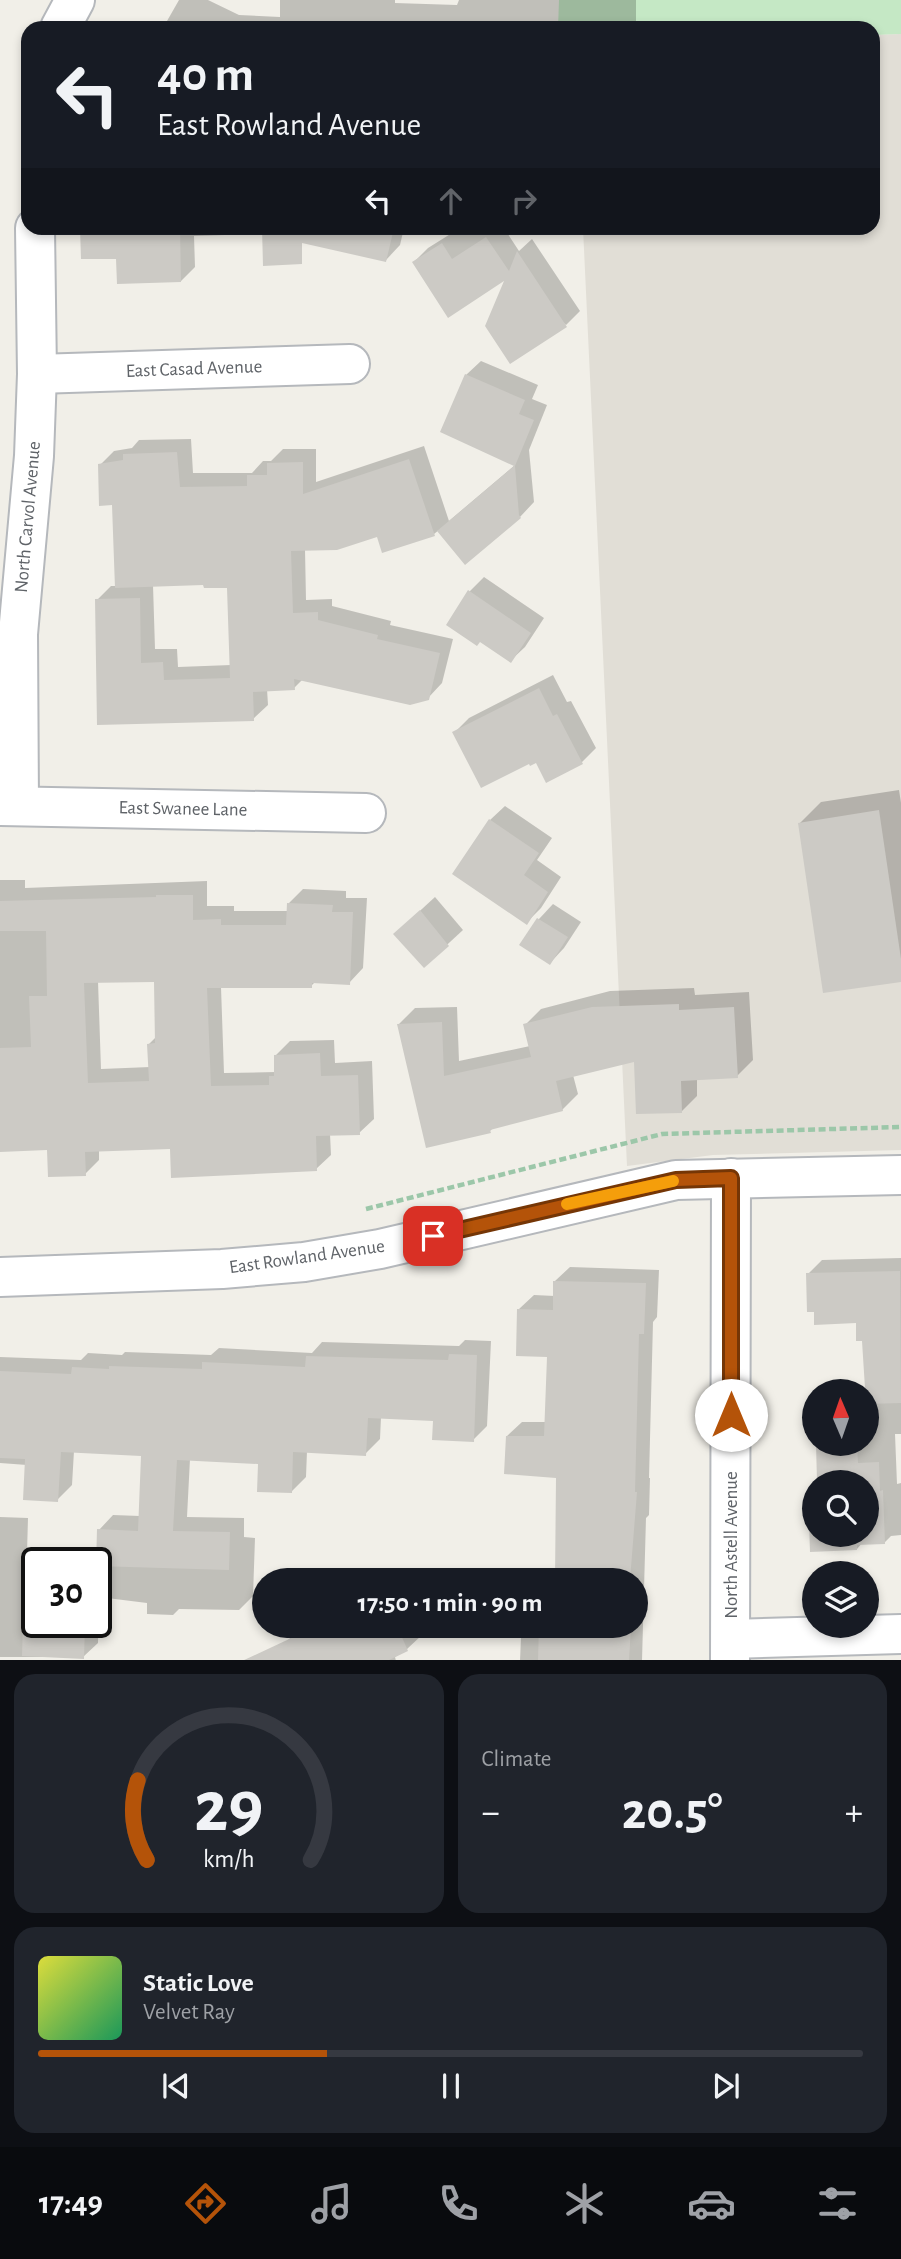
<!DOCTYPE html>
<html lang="en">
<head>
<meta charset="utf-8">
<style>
  body { margin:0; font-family:"Alegreya Sans",sans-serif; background:#20242c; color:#f1f3f6; height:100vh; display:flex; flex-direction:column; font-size:26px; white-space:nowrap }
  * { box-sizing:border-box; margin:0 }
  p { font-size:23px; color:#9ea1a6 }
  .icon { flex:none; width:38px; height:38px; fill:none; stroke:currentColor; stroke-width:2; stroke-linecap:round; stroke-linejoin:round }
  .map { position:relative; height:1660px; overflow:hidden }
  .sheet { display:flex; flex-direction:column; gap:14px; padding:14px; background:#0d0f14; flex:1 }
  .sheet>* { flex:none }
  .hud { position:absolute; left:21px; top:21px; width:859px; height:214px; border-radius:21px; box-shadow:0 4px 10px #0003; background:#171b24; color:#f1f3f6; overflow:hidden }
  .needle { width:46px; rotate:358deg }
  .buttons { position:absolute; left:802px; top:1379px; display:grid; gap:14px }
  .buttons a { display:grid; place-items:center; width:77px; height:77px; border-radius:50%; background:#171b24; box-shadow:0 4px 10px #0003; font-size:35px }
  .speed { position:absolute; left:21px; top:1547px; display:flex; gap:14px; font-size:35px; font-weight:700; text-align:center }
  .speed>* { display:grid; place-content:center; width:91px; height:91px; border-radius:50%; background:#171b24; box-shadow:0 4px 10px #0003; line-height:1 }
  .speed .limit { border:4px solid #111; border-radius:10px; background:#fff; color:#111 }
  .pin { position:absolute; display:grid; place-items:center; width:60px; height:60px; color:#fff; margin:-30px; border-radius:14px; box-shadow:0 4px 10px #0006 }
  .me { position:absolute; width:77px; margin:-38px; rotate:0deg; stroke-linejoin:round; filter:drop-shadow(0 0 5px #0008) }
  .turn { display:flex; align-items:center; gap:24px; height:147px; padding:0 21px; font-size:32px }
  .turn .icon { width:91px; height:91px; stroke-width:2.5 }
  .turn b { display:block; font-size:49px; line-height:60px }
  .lanes { display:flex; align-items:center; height:66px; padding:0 21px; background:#0003; justify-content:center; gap:35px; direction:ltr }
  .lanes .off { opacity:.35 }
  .big { font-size:52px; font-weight:700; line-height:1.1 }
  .sheet .card { flex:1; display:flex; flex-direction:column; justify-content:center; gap:10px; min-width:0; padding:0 24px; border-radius:21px; background:#20242c }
  .sheet .dial { align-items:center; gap:0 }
  .dial svg { height:182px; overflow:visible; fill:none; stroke:#363941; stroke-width:7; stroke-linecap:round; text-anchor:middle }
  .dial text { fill:#f1f3f6; stroke:none }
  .song { display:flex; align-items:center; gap:21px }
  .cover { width:84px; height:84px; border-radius:10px; background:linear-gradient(135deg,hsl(60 70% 55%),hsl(150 70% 35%)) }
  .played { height:7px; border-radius:4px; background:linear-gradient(90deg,#b45309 35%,#363941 35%) }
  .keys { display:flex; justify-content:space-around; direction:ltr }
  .heat { display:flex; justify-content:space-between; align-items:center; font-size:38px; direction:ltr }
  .sheet .tiles { flex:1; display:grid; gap:14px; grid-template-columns:1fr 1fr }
  .card:last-child { grid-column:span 2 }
  .trip { position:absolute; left:252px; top:1568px; width:396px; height:70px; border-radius:35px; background:#171b24; box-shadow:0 4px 10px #0003; font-weight:700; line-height:70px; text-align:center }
  .tab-bar { display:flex; height:112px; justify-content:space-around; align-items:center; background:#090b0e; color:#9ea1a6 }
  .tab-bar .icon { width:49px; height:49px }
  .tab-bar .current { color:#b45309 }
  .tab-bar b { font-size:32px; color:#f1f3f6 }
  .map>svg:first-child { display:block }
  .education { fill:#e1ded6 }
  .green { fill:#c5e8c5 }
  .shadow { fill:#0003; fill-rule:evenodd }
  .building { fill:#cccac5; fill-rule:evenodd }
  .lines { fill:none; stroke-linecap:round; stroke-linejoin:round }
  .minor-casing { stroke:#b5b8bc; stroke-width:42 }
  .path { stroke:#9cc7a9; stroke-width:4.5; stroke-dasharray:7 3.5; stroke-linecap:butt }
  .minor { stroke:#fff; stroke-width:38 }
  .route-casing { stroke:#753606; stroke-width:18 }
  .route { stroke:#b45309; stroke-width:12 }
  .slow { stroke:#f59e0b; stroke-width:12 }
  .labels { text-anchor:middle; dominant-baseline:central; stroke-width:6; stroke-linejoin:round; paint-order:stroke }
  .street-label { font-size:19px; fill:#5f6368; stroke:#fff }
</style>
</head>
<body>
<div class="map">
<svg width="901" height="1661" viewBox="0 0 901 1661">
  <rect width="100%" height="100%" fill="#f1efe8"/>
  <path class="education" d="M901,34V1150L713,1155L627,1166L583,228H873V35Z"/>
  <path class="green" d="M559,0H901V34L873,35V28H558Z"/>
  <g class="shadow">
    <path d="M179,0H208L239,15L280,17V0H395V3L457,5L459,0H636V28H163Z"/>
    <path d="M82,228H291L285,233L194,236L195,267L181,281L118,257H83Z"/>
    <path d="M328,228H404L400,245L386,260L324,246Z"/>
    <path d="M460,228H504L519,251L532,239L580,311L566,325L508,277L414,262L428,248Z"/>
    <path d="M481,361L538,385L532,399L547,405L529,450L534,502L520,517L439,530L434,534L378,535L305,549L306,600L332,599V606L391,621L390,625L453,639L442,683L428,698L303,679L294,688L267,689L268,705L253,719L99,723L97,600L111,586H116L114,503L100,465L114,451L132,448L139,440L191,439L193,473H252L263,461H271L283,449H316V482L424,446L449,521L515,465L466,375ZM205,583L228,586L231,665L178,667L177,649H155L153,585Z"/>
    <path d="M484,577L544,618L525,647L510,661L480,640L448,625L470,591Z"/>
    <path d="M553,675L567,702L571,701L596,748L581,763L536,761L454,733L469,718Z"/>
    <path d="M899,790L901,803V980L800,823L821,802Z"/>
    <path d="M505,806L552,838L537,860L561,877L541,908L527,922L490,820Z"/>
    <path d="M0,880H25V888L207,881V906H234V911H289V903L303,889L346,891V898H367L363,968L349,983L316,981L311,986L221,987L224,1073L276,1072L275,1056L290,1041L334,1040L335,1063L372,1061L374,1119L359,1133L330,1134L331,1155L316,1169L172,1147L99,1150V1160L85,1174L49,1148L0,1150ZM156,980V1037L149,1044L150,1067L101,1069L98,981Z"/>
    <path d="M435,897L463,930L424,966L410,920Z"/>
    <path d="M553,904L581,922L564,948L550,963L522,945L539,919Z"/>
    <path d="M694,988L695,995L749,992L753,1060L737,1076L697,1078V1096L681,1112L636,1060L573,1075L578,1094L562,1110L494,1127L490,1131L399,1024L415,1008L457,1007L459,1061L530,1046L525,1025L541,1009L610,991Z"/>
    <path d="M901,1258V1434H895L897,1484L901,1483V1535L891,1536L884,1543H862L857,1549L812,1550L810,1493L814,1489V1535H866V1482H818L817,1444H866L868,1424L863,1339L858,1321L815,1310L808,1274L822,1260Z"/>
    <path d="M570,1267L659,1270L657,1317L653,1322L649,1478H650L649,1515L646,1518L642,1661H520L521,1637L532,1626H635V1580H556L558,1476L507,1436L522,1422H546L548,1356L519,1309L534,1295L555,1296V1281Z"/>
    <path d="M465,1340L491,1341L487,1426L473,1440L435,1419L381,1417L380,1439L365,1454L307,1451L306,1477L291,1492L259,1462L190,1459L187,1517L244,1518V1537L255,1538L253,1596L239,1610L179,1609L173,1615L147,1614V1603L99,1597L98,1643L83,1657H0V1517L28,1518L27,1553L98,1556L99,1530L113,1515L140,1516L143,1455L74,1451L72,1485L57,1500L27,1465L0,1463V1357L81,1360L88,1353L122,1355L125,1352L211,1355L219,1348L312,1353L322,1342L459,1346ZM37,1563H96V1622H37Z"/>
    <path d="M303,1626H417L422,1635L407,1649L395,1657L396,1661H296L287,1641Z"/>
  </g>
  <g class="building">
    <path d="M80,228H180L181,282L117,284L116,259H81Z"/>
    <path d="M262,228H394L386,262L302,243V264L263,266Z"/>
    <path d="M486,237L509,271L517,251L567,327L510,364L485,326L504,281L448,318L412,262L442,243L452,259Z"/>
    <path d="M465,374L525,400L519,414L534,420L515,466L519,515L521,518L465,565L437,531L514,466L440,432Z"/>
    <path d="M177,452L180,487L247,486V475H267V463L303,462V494L409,459L435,536L382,553L377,537L337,550L291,551L293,613L318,612V620L378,635L377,639L440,653L429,700L410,705L294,679L295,690L253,692L254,721L97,725L95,599L140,598L141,663L163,662L164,680L230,678L227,588H204L203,585L115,588L112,505L99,506L98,464L123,460V454Z"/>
    <path d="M468,590L531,633L511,663L480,642L477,646L446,625Z"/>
    <path d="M539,688L553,716L557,714L583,764L546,783L536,763L530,766L529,764L481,788L452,732Z"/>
    <path d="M879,810L901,959V982L823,993L798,823Z"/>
    <path d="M489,819L539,853L524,875L548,892L527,925L452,874Z"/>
    <path d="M156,895H193V920L221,919V925H286L287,903L333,905L332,912H353L350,985L312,983V988H207L211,1086L269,1085V1076H274V1055L320,1053L321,1076L358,1075L360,1135L316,1136L317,1171L171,1178L170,1149L85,1152L86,1176L48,1177L47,1150L0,1152V1048L31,1047L29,996H47L46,931H0V901L156,897ZM154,982L155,1043L147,1044L149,1081L88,1083L84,983Z"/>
    <path d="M420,910L449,946L424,968L393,934Z"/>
    <path d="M537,918L568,937L550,965L519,945Z"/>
    <path d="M679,1004V1010L734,1007L738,1078L681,1081L682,1113L636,1114L634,1062L556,1081L563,1111L490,1130L491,1133L426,1148L397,1024L442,1022L444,1076L531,1057L523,1024L592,1007Z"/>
    <path d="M900,1271L901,1403L866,1404L862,1341H856V1323L814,1325V1312H807L806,1273Z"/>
    <path d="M553,1281L646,1283L644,1334H639L635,1492H637L630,1580H555L556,1478L504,1474L506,1436H544L547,1357L516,1356L517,1309L553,1310Z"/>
    <path d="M449,1354L477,1355L474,1442L432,1440L433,1421L368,1418L366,1456L293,1452L292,1493L257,1492L258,1464L177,1460L173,1531L230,1532L229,1570L96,1566L97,1529L138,1531L141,1456L61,1452L58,1502L23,1500L25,1459L0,1458V1371L71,1374L72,1367L109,1369V1366L202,1369V1362L305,1367L306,1356L448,1360Z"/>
    <path d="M816,1444H857L858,1463L879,1462L880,1491L883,1490L885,1544L857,1545V1550L810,1552L808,1492H814V1535H866V1482H817Z"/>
    <path d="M23,1622H85L84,1659L22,1656Z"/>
    <path d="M317,1626H397L408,1651L387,1661H242Z"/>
    <path d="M539,1626H631L629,1661H538Z"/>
  </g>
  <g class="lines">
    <defs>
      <g id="minor">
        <path d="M60,28L75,0"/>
        <path d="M37,374L350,364"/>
        <path d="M0,806L366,813"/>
        <path d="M19,806L18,634L34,456L37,374L35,228"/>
        <path d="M0,1277L222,1269L304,1262L380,1249L676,1180L901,1175"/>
        <path d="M731,1639L901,1634"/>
        <path d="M730,1661L731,1178"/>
      </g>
    </defs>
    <use href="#minor" class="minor-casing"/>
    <path class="path" d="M366,1209L662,1134L901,1127"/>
    <use href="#minor" class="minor"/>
  </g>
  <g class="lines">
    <defs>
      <path id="route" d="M433,1236L676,1180L731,1178V1415"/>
    </defs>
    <use href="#route" class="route-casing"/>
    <use href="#route" class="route"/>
    <path class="slow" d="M567,1204L673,1181"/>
  </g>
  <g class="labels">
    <g class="street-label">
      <text transform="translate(194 369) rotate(-2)">East Casad Avenue</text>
      <text transform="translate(28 517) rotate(-85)">North Carvol Avenue</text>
      <text transform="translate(183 809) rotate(1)">East Swanee Lane</text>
      <text transform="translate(307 1257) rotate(-8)">East Rowland Avenue</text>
      <text transform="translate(731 1545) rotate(-90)">North Astell Avenue</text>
    </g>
  </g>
</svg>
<div class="buttons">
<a><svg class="needle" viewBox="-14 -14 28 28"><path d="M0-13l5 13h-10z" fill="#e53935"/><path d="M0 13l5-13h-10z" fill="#9ea1a6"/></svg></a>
<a><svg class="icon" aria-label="search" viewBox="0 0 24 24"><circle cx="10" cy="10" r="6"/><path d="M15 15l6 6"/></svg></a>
<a><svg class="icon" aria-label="layers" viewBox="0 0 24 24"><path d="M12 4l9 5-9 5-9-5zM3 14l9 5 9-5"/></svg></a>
</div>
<div class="speed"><div class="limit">30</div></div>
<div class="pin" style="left:433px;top:1236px;background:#d93025"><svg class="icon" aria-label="arrive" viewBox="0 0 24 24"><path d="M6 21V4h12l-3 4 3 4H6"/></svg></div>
<svg class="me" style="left:731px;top:1415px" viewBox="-20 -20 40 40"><circle r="19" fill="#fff"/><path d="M0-13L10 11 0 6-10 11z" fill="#b45309"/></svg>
<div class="trip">17:50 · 1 min · 90 m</div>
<div class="hud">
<div class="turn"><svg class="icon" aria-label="left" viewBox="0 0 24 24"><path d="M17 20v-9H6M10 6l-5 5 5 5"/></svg><div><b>40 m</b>East Rowland Avenue</div></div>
<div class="lanes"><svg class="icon" aria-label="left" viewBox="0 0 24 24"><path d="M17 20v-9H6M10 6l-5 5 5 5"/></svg><svg class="icon off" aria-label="ahead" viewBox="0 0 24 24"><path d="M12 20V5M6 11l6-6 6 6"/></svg><svg class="icon off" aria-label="right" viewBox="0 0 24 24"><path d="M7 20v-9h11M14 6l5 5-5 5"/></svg></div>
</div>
</div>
<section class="sheet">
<div class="tiles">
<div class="card dial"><svg viewBox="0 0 100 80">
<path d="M14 69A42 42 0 1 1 86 69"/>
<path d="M14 69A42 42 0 0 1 10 34" stroke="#b45309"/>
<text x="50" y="56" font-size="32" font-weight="700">29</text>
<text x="50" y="72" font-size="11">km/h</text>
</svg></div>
<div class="card"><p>Climate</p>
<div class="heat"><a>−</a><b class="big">20.5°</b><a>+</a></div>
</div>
<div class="card">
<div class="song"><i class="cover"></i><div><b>Static Love</b><p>Velvet Ray</p></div></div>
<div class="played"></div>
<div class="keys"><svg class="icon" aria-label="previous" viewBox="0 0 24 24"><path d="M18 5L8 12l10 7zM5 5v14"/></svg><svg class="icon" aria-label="pause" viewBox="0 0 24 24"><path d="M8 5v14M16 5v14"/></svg><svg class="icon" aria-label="next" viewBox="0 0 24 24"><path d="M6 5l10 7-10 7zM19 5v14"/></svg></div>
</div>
</div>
</section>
<nav class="tab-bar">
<b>17:49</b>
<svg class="icon current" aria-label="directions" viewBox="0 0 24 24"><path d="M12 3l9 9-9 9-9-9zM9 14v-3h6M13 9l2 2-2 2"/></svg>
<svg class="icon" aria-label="music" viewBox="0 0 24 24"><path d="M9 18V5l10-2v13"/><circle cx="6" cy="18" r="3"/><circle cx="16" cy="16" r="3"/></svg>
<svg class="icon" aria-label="phone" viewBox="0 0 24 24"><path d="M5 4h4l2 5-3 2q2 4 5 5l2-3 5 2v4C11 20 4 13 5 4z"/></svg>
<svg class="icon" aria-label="climate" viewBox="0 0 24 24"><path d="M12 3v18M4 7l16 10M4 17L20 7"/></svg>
<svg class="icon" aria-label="car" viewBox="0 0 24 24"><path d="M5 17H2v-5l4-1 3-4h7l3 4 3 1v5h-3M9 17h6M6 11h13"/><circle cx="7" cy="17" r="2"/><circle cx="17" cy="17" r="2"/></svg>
<svg class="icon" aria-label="filters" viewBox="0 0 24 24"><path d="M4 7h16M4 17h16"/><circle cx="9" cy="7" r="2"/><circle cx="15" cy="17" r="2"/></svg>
</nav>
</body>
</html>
